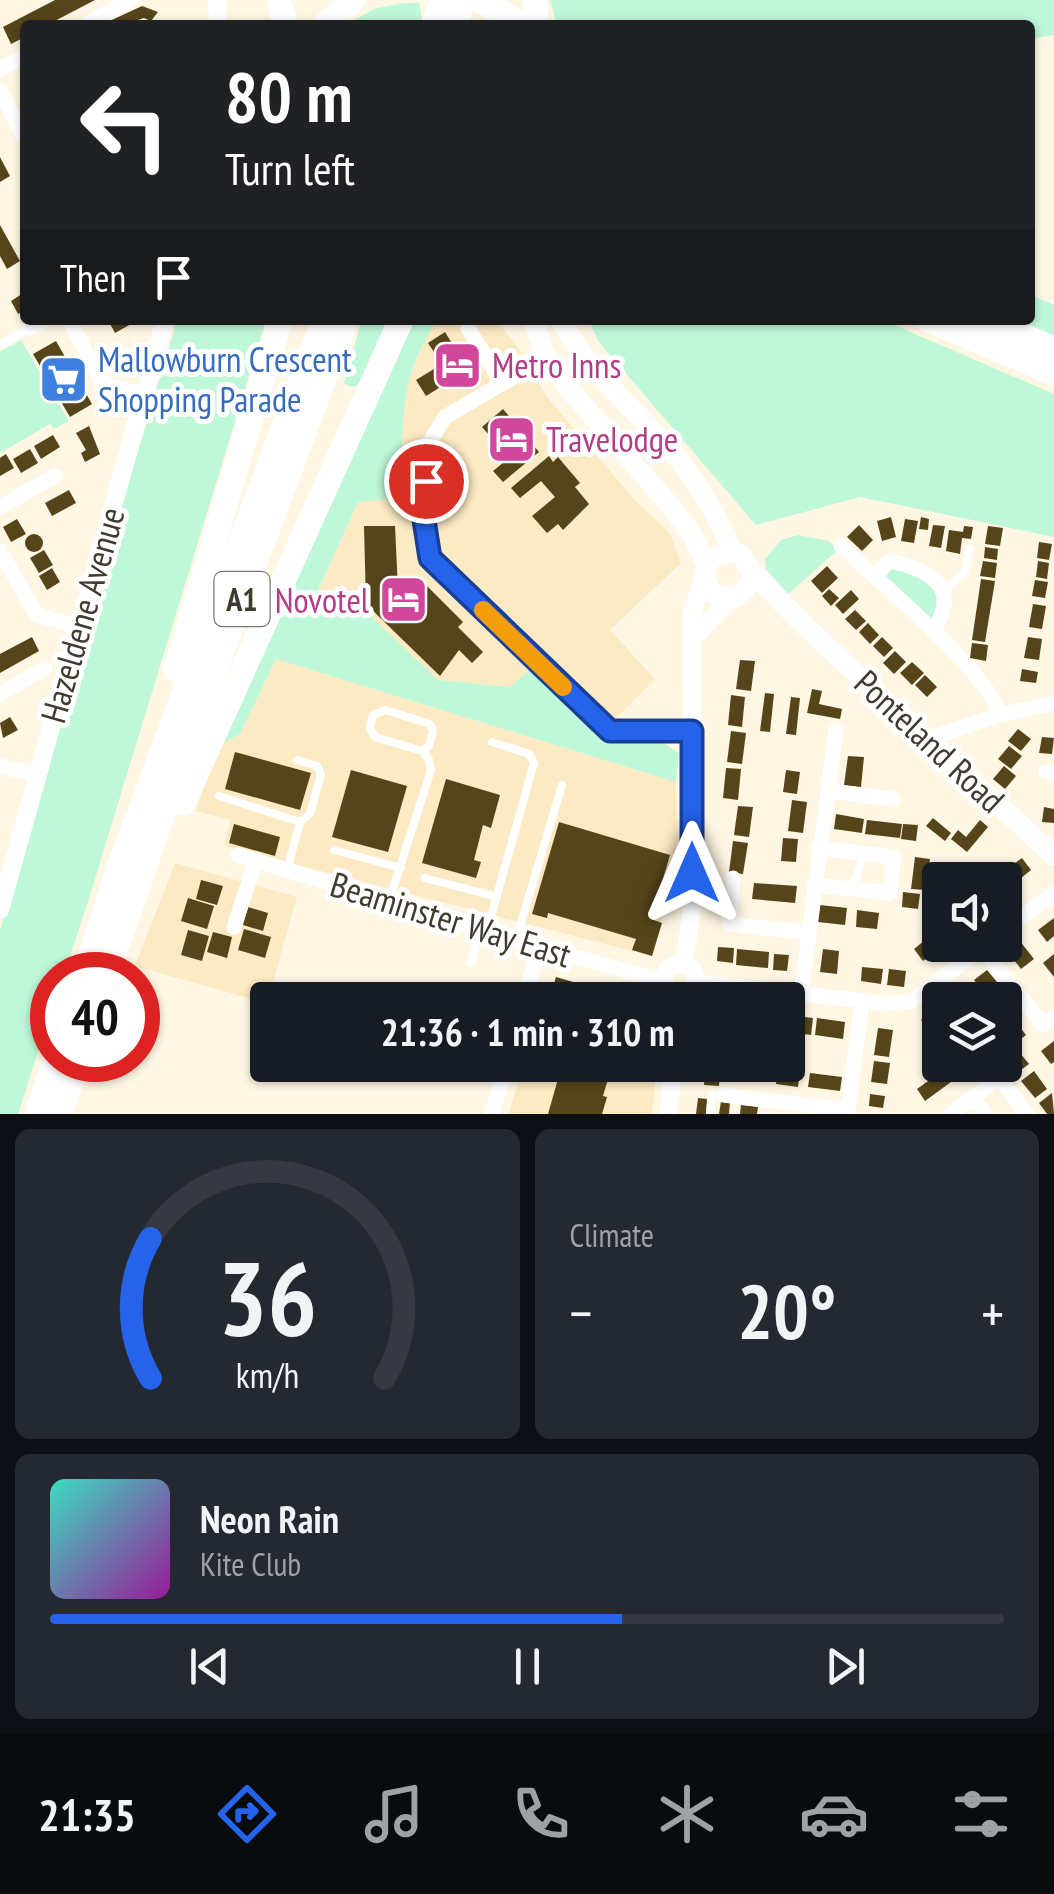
<!DOCTYPE html>
<html lang="en">
<head>
<meta charset="utf-8">
<style>
  body { margin:0; font-family:"PT Sans Narrow",sans-serif; background:#242831; color:#f1f3f6; height:100vh; display:flex; flex-direction:column; font-size:38px; white-space:nowrap }
  * { box-sizing:border-box; margin:0 }
  p { font-size:32px; color:#9ea1a6 }
  .icon { flex:none; width:55px; height:55px; fill:none; stroke:currentColor; stroke-width:2; stroke-linecap:round; stroke-linejoin:round }
  .map { position:relative; height:1114px; overflow:hidden }
  .side { display:flex; flex-direction:column; gap:15px; padding:15px; background:#0d0f14; flex:1 }
  .side>* { flex:none }
  .top-card { position:absolute; left:20px; top:20px; width:1015px; height:305px; border-radius:10px; box-shadow:0 2px 8px #0004; background:#202124; color:#fff; overflow:hidden }
  .buttons { position:absolute; left:922px; top:862px; display:grid; gap:20px }
  .buttons a { display:grid; place-items:center; width:100px; height:100px; border-radius:10px; background:#171b24; box-shadow:0 2px 8px #0004; font-size:50px }
  .speed { position:absolute; left:30px; top:952px; display:flex; gap:20px; font-size:50px; font-weight:700; text-align:center }
  .speed>* { display:grid; place-content:center; width:130px; height:130px; border-radius:50%; background:#171b24; box-shadow:0 2px 8px #0004; line-height:1 }
  .speed .limit { border:15px solid #d22; background:#fff; color:#111 }
  .pin { position:absolute; display:grid; place-items:center; width:85px; height:85px; color:#fff; margin:-42px; border:5px solid #fff; border-radius:50%; box-shadow:0 2px 10px #0007 }
  .me { position:absolute; width:110px; margin:-55px; rotate:0deg; stroke-linejoin:round; filter:drop-shadow(0 0 8px #0008) }
  .turn { display:flex; align-items:center; gap:35px; height:210px; padding:0 40px; font-size:45px }
  .turn .icon { width:130px; height:130px; stroke-width:2.5 }
  .turn b { display:block; font-size:70px; line-height:85px }
  .then { display:flex; align-items:center; height:95px; padding:0 40px; background:#0003; gap:20px; font-size:38px }
  .big { font-size:75px; font-weight:700; line-height:1.1 }
  .side .tile { flex:1; display:flex; flex-direction:column; justify-content:center; gap:15px; min-width:0; padding:0 35px; border-radius:15px; background:#242831 }
  .side .dial { align-items:center; gap:0 }
  .dial svg { height:260px; overflow:visible; fill:none; stroke:#363941; stroke-width:7; stroke-linecap:round; text-anchor:middle }
  .dial text { fill:#f1f3f6; stroke:none }
  .song { display:flex; align-items:center; gap:30px }
  .cover { width:120px; height:120px; border-radius:15px; background:linear-gradient(135deg,hsl(170 70% 55%),hsl(300 70% 35%)) }
  .played { height:10px; border-radius:5px; background:linear-gradient(90deg,#2563eb 60%,#363941 60%) }
  .keys { display:flex; justify-content:space-around; direction:ltr }
  .heat { display:flex; justify-content:space-between; align-items:center; font-size:55px; direction:ltr }
  .side .tiles { flex:1; display:grid; gap:15px; grid-template-columns:1fr 1fr }
  .tile:last-child { grid-column:span 2 }
  .trip { position:absolute; left:250px; top:982px; width:555px; height:100px; border-radius:10px; background:#171b24; box-shadow:0 2px 8px #0004; font-weight:700; line-height:100px; text-align:center }
  .tab-bar { display:flex; height:160px; justify-content:space-around; align-items:center; background:#090b0e; color:#9ea1a6 }
  .tab-bar .icon { width:70px; height:70px }
  .tab-bar .active { color:#2563eb }
  .tab-bar b { font-size:45px; color:#f1f3f6 }
  .map>svg:first-child { display:block }
  .built { fill:#fbeac3 }
  .green { fill:#bff7d9 }
  .building { fill:#56451a }
  .lines { fill:none; stroke-linecap:round; stroke-linejoin:round }
  .service { stroke:#fff; stroke-width:8 }
  .minor { stroke:#fff; stroke-width:15 }
  .tertiary { stroke:#fff; stroke-width:18 }
  .secondary { stroke:#fff; stroke-width:20 }
  .trunk { stroke:#fff; stroke-width:25 }
  .route-casing { stroke:#184099; stroke-width:25 }
  .route { stroke:#2563eb; stroke-width:18 }
  .slow { stroke:#f59e0b; stroke-width:18 }
  .labels { text-anchor:middle; dominant-baseline:central; stroke-width:10; stroke-linejoin:round; paint-order:stroke }
  .shield { fill:#fff; stroke:#79766d; stroke-width:2.5 }
  .shield-label { font-size:32px; font-weight:bold; fill:#403b2f }
  .shop-label { font-size:35px; fill:#366cbe; stroke:#fff; text-anchor:start }
  .hotel-label { font-size:35px; fill:#b23c85; stroke:#fff; text-anchor:start }
  .street-label { font-size:35px; fill:#403b2f; stroke:#fff }
</style>
</head>
<body>
<div class="map">
<svg width="1054" height="1114" viewBox="0 0 1054 1114">
  <rect width="100%" height="100%" fill="#fff7e4"/>
  <g class="built">
    <path d="M438,320H495L515,343L547,397L633,498L670,534L681,563L610,630L655,679L602,732L510,687L438,680L358,604L316,596L358,502L403,497L401,418L408,382L426,336Z"/>
    <path d="M276,659L676,782L678,854L652,956L224,846L231,820L196,811L216,747L240,734Z"/>
    <path d="M175,863L297,897L267,1003L135,966Z"/>
    <path d="M523,1065H657L652,1114H509Z"/>
  </g>
  <g class="green">
    <path d="M550,0H1054V35L1030,39V25H557Z"/>
    <path d="M404,3H419L422,18L420,25H346L376,8Z"/>
    <path d="M1030,294L1054,305V336L1020,320H1030Z"/>
    <path d="M177,320H266L90,895L64,975H52V1009L18,1114H0V931L49,752Z"/>
    <path d="M362,320H388L359,385L351,387L344,383Z"/>
    <path d="M411,320H438C397,377 401,431 404,498L358,502L316,595L357,603L438,680L510,687L532,668L613,742L664,743L679,753L676,782L276,659L240,734L216,747Z"/>
    <path d="M589,320H883L1054,394V537L860,497L756,525L598,341Z"/>
    <path d="M21,340L69,421L54,429L50,424L0,453V352Z"/>
    <path d="M798,535L829,541L838,550L788,594L766,569L765,559L781,540Z"/>
    <path d="M893,566L918,576L943,598L939,616L929,620L885,578Z"/>
  </g>
  <g class="building">
    <path d="M55,0H95L47,25H25V37L11,44L3,27Z"/>
    <path d="M142,6L158,12L151,21L144,18L123,25H101Z"/>
    <path d="M0,157L10,176L0,182Z"/>
    <path d="M0,225L20,261L7,269L0,256Z"/>
    <path d="M25,292V310L18,314L11,301Z"/>
    <path d="M108,320H129L131,324L115,333Z"/>
    <path d="M445,332L458,353L464,350L474,366L426,396L416,380L442,364L428,343Z"/>
    <path d="M56,341L92,404L70,417L33,354Z"/>
    <path d="M503,409L539,452L503,482L493,471L509,458L482,427Z"/>
    <path d="M89,426L100,454L85,462L81,453L86,450L76,433Z"/>
    <path d="M53,435L60,447L41,459L34,446Z"/>
    <path d="M30,449L38,463L21,473L13,459Z"/>
    <path d="M6,454L14,468L0,476V458Z"/>
    <path d="M549,456L553,462L558,457L580,483L575,487L589,504L563,530L558,524L547,533L532,516L555,497L541,481L520,498L511,488Z"/>
    <path d="M69,490L76,503L52,516L45,503Z"/>
    <path d="M891,517L896,537L882,541L877,521Z"/>
    <path d="M921,517L929,519L928,530L919,529Z"/>
    <path d="M17,519L26,534L11,542L3,527Z"/>
    <path d="M905,519L918,521L914,543L901,541Z"/>
    <path d="M859,525L873,540L862,551L847,537Z"/>
    <path d="M933,525L945,526L941,548L929,546Z"/>
    <path d="M364,526H395L398,590L404,597L421,580L463,622L458,627L483,652L472,663L459,650L440,676L366,604Z"/>
    <path d="M964,526L973,527L971,539L962,538L960,554L946,551L949,530L963,532Z"/>
    <path d="M988,526L1003,528L1000,546L985,544Z"/>
    <circle cx="34" cy="543" r="9"/>
    <path d="M1039,542L1052,544L1049,560L1037,558Z"/>
    <path d="M985,547L998,549L997,560L984,558Z"/>
    <path d="M44,550L53,565L39,573L30,558Z"/>
    <path d="M983,561L997,563L995,578L980,576Z"/>
    <path d="M1038,561L1049,563L1047,579L1036,577Z"/>
    <path d="M827,566L838,578L822,593L811,581Z"/>
    <path d="M52,568L60,582L47,590L39,576Z"/>
    <path d="M981,579L995,581L985,642L972,640Z"/>
    <path d="M1035,580L1048,582L1045,598L1032,596Z"/>
    <path d="M829,589L839,598L831,606L822,596Z"/>
    <path d="M851,590L859,599L843,614L835,605Z"/>
    <path d="M1033,604L1046,606L1042,629L1029,627Z"/>
    <path d="M855,610L866,621L856,630L845,619Z"/>
    <path d="M868,623L879,635L870,644L859,632Z"/>
    <path d="M32,637L39,651L0,673V654Z"/>
    <path d="M882,637L893,648L884,657L873,646Z"/>
    <path d="M1028,637L1042,639L1039,660L1024,658Z"/>
    <path d="M972,643L988,645L986,661L970,658Z"/>
    <path d="M895,651L906,662L894,674L883,663Z"/>
    <path d="M740,660L755,661L751,691L736,689Z"/>
    <path d="M912,662L924,673L912,685L900,673Z"/>
    <path d="M1022,669L1038,672L1036,683L1020,681Z"/>
    <path d="M925,675L937,687L927,697L915,685Z"/>
    <path d="M812,689L822,691L819,704L842,709L840,719L807,713Z"/>
    <path d="M765,693L774,694L770,732L760,731Z"/>
    <path d="M731,695L745,697L742,727L728,725Z"/>
    <path d="M791,697L800,698L796,735L786,734Z"/>
    <path d="M10,717L18,730L3,738L0,723Z"/>
    <path d="M1018,729L1031,739L1021,751L1008,741Z"/>
    <path d="M731,731L746,733L742,764L727,762Z"/>
    <path d="M1042,737L1054,738L1052,754L1039,753Z"/>
    <path d="M1009,746L1022,756L1011,769L998,759Z"/>
    <path d="M235,752L311,773L300,810L225,789Z"/>
    <path d="M848,756L864,757L861,787L844,785Z"/>
    <path d="M1004,766L1016,776L1005,789L993,779Z"/>
    <path d="M726,768L741,769L738,800L723,798Z"/>
    <path d="M351,770L407,786L388,852L332,837Z"/>
    <path d="M786,770L800,772L797,794L783,792Z"/>
    <path d="M446,779L500,795L491,828L483,825L474,860L481,862L476,878L422,863Z"/>
    <path d="M792,800L807,802L803,833L788,831Z"/>
    <path d="M738,806L753,807L749,837L734,835Z"/>
    <path d="M1044,807L1054,809V823L1042,822Z"/>
    <path d="M836,814L864,819L862,833L834,829Z"/>
    <path d="M933,818L951,833L945,841L926,826Z"/>
    <path d="M867,820L902,824L900,838L865,834Z"/>
    <path d="M980,820L988,827L967,852L951,839L958,830L966,837Z"/>
    <path d="M559,822L670,855L651,919L662,923L652,956L632,950L636,939L548,913L547,918L532,914Z"/>
    <path d="M234,824L280,837L275,856L229,843Z"/>
    <path d="M903,824L918,825L916,841L901,839Z"/>
    <path d="M783,838L798,839L796,862L781,861Z"/>
    <path d="M733,841L748,843L743,874L729,872Z"/>
    <path d="M915,857L930,859L926,890L911,889Z"/>
    <path d="M1022,858L1031,870L1021,878L1011,866Z"/>
    <path d="M201,880L223,886L217,905L196,899Z"/>
    <path d="M754,883L797,886L795,903L752,899Z"/>
    <path d="M903,892L920,894L918,909L902,907Z"/>
    <path d="M188,898L214,906L207,929L181,921Z"/>
    <path d="M820,905L847,908L845,925L818,922Z"/>
    <path d="M248,907L268,913L263,931L243,925Z"/>
    <path d="M857,910L879,913L877,929L856,927Z"/>
    <path d="M1054,918V936L1047,942L1038,930Z"/>
    <path d="M244,929L271,937L265,958L238,950Z"/>
    <path d="M188,930L209,936L202,961L181,955Z"/>
    <path d="M213,932L232,937L227,958L207,952Z"/>
    <path d="M930,936L940,948L923,961L914,949Z"/>
    <path d="M1016,936L1034,959L1021,969L1003,946Z"/>
    <path d="M718,947L734,948L733,963L717,961Z"/>
    <path d="M737,949L769,952L768,968L736,965Z"/>
    <path d="M823,949L839,951L837,974L820,972Z"/>
    <path d="M774,954L789,955L787,971L773,970Z"/>
    <path d="M1054,954V977L1043,963Z"/>
    <path d="M862,967L883,969L881,984L861,981Z"/>
    <path d="M889,969L906,971L904,987L887,985Z"/>
    <path d="M987,970L997,982L984,993L974,980Z"/>
    <path d="M556,977L632,999V1000H549Z"/>
    <path d="M968,984L977,995L971,1000H952L950,998Z"/>
    <path d="M940,1005V1026L931,1033L921,1020Z"/>
    <path d="M788,1015L813,1018L811,1035L788,1032Z"/>
    <path d="M817,1018L845,1022L843,1039L815,1035Z"/>
    <path d="M1013,1018L1026,1035L1012,1046L1005,1037V1024Z"/>
    <path d="M878,1028L893,1030L889,1057L874,1055Z"/>
    <path d="M1054,1041V1062L1051,1064L1041,1051Z"/>
    <path d="M1020,1053L1029,1064L1017,1073L1009,1062Z"/>
    <path d="M874,1061L890,1063L887,1084L871,1082Z"/>
    <path d="M562,1065H612L603,1096L607,1097L602,1114H548Z"/>
    <path d="M705,1065H721L719,1086L704,1085Z"/>
    <path d="M756,1065L767,1066L765,1082L753,1080Z"/>
    <path d="M951,1065H973L959,1075Z"/>
    <path d="M778,1068L800,1071L798,1087L776,1084Z"/>
    <path d="M942,1071L951,1082L925,1101L917,1089Z"/>
    <path d="M1034,1071L1047,1089L1035,1098L1021,1081Z"/>
    <path d="M810,1073L842,1077L840,1091L808,1087Z"/>
    <path d="M1052,1093L1054,1114H1047L1039,1103Z"/>
    <path d="M870,1094L885,1096L883,1108L869,1106Z"/>
    <path d="M698,1098L707,1099L706,1114H696Z"/>
    <path d="M721,1101L730,1102L729,1114H719Z"/>
    <path d="M741,1105L758,1107L757,1114H740Z"/>
  </g>
  <g class="lines">
    <g class="service">
      <path d="M140,25L143,23"/>
      <path d="M0,345L30,328"/>
      <path d="M943,592L965,572L969,549"/>
      <path d="M297,760L317,766L321,774L310,814L300,822"/>
      <path d="M219,796L300,822L287,870"/>
      <path d="M334,850L401,868"/>
      <path d="M425,878L497,897"/>
      <path d="M853,887L864,854"/>
      <path d="M389,901L431,770L429,760L422,751L429,746L433,731L430,724L385,710L373,715L370,728L375,737L422,751"/>
      <path d="M487,931L534,763L529,754L492,742"/>
      <path d="M516,940L562,785"/>
      <path d="M471,963L480,929"/>
      <path d="M710,1114L712,1094"/>
    </g>
    <g class="minor">
      <path d="M84,25L131,0"/>
      <path d="M0,69L25,56"/>
      <path d="M0,91L25,139"/>
      <path d="M69,320L101,380L112,387L144,395"/>
      <path d="M30,328L44,320"/>
      <path d="M468,328L502,383"/>
      <path d="M546,358L445,417L429,443L424,519L430,558L610,731H692"/>
      <path d="M0,507L55,476"/>
      <path d="M841,546C876,578 990,674 1000,715"/>
      <path d="M0,551L37,615L79,627"/>
      <path d="M874,576L890,561C931,570 962,587 933,631"/>
      <path d="M0,694L45,668"/>
      <path d="M928,739L1000,715L1054,703"/>
      <path d="M0,766L36,775"/>
      <path d="M1046,772L1054,773"/>
      <path d="M828,791L893,799"/>
      <path d="M238,855L539,947L664,981"/>
      <path d="M733,878L729,924L808,933"/>
      <path d="M814,885L890,893L894,857L818,848"/>
      <path d="M234,927L256,860"/>
      <path d="M1005,930L1054,893"/>
      <path d="M982,948L1043,1025L1054,1017"/>
      <path d="M696,982L892,1004L912,1001L986,945"/>
      <path d="M801,994L836,731"/>
      <path d="M524,1000L539,947"/>
      <path d="M723,1095L848,1110L862,1001"/>
      <path d="M973,1098L985,1114"/>
      <path d="M492,1114L506,1065"/>
      <path d="M951,1114L999,1078L1027,1114"/>
    </g>
    <g class="tertiary">
      <path d="M217,0L218,25"/>
      <path d="M693,638L730,599"/>
      <path d="M0,910L165,320"/>
      <path d="M684,964L693,902L692,614L705,573"/>
      <circle cx="680" cy="980" r="16"/>
      <path d="M668,1114L674,1065"/>
    </g>
    <g class="secondary">
      <path d="M533,320L546,358L569,389L674,510L693,536L707,565"/>
      <path d="M561,320C588,374 639,411 677,457C700,486 719,518 732,552"/>
      <path d="M751,571C751,584 747,590 736,597L714,594C703,581 702,570 713,557L732,552L741,555L751,571L806,627L1054,856"/>
    </g>
    <g class="trunk">
      <path d="M278,0L286,25"/>
      <path d="M480,0L522,25"/>
      <path d="M535,0L536,25"/>
      <path d="M325,25L353,0"/>
      <path d="M434,25L442,0"/>
      <path d="M455,25L464,0"/>
      <path d="M929,320L1054,373"/>
      <path d="M982,320L1054,349"/>
      <path d="M176,669L280,320"/>
      <path d="M183,803L401,320"/>
      <path d="M84,975L118,870L324,320"/>
      <path d="M107,975L188,741L346,320"/>
      <path d="M37,1114L55,1060"/>
      <path d="M60,1114L78,1060"/>
    </g>
  </g>
  <g class="lines">
    <defs>
      <path id="route" d="M426,481L424,520L430,558L610,731H692V873"/>
    </defs>
    <use href="#route" class="route-casing"/>
    <use href="#route" class="route"/>
    <path class="slow" d="M483,610L563,687"/>
  </g>
  <defs>
    <symbol id="hotel-square" viewBox="-11 -11 22 22"><rect x="-9" y="-9" width="18" height="18" rx="4" fill="#d1479c" stroke="#fff"/><path d="M-6-4.5h1.5V1H6V5H4.5V3h-9V5H-6ZM-4 0a1.8 1.8 0 1 1 3.6 0ZM.5 0V-2.5h3Q6-2.5 6 0Z" fill="#fff"/></symbol>
    <symbol id="supermarket-square" viewBox="-11 -11 22 22"><rect x="-9" y="-9" width="18" height="18" rx="4" fill="#3f7fe0" stroke="#fff"/><path d="M-6-5.5h2.5l.6 2H6L4.5 2H-2.5L-4.4-4H-6ZM-1.5 3.2a1.3 1.3 0 1 0 .1 0ZM3 3.2a1.3 1.3 0 1 0 .1 0Z" fill="#fff"/></symbol>
  </defs>
  <g fill-rule="evenodd">
    <use href="#hotel-square" x="430" y="338" width="55" height="55"/>
    <use href="#supermarket-square" x="36" y="352" width="55" height="55"/>
    <use href="#hotel-square" x="484" y="412" width="55" height="55"/>
    <use href="#hotel-square" x="376" y="572" width="55" height="55"/>
  </g>
  <g class="labels">
    <rect class="shield" x="214.5" y="572" width="55" height="54" rx="8"/>
    <g class="shield-label">
      <text x="242" y="599">A1</text>
    </g>
    <g class="shop-label">
      <text x="98" y="359">Mallowburn Crescent<tspan x="98" dy="40">Shopping Parade</tspan></text>
    </g>
    <g class="hotel-label">
      <text x="492" y="365">Metro Inns</text>
      <text x="546" y="439">Travelodge</text>
      <text x="369" y="600" text-anchor="end">Novotel</text>
    </g>
    <g class="street-label">
      <text transform="translate(82 615) rotate(-74)">Hazeldene Avenue</text>
      <text transform="translate(930 741) rotate(43)">Ponteland Road</text>
      <text transform="translate(451 919) rotate(17)">Beaminster Way East</text>
    </g>
  </g>
</svg>
<div class="buttons">
<a><svg class="icon" aria-label="sound" viewBox="0 0 24 24"><path d="M4 9h4l5-4v14l-5-4H4zM17 9q2 3 0 6"/></svg></a>
<a><svg class="icon" aria-label="layers" viewBox="0 0 24 24"><path d="M12 4l9 5-9 5-9-5zM3 14l9 5 9-5"/></svg></a>
</div>
<div class="speed"><div class="limit">40</div></div>
<div class="pin" style="left:426px;top:481px;background:#d93025"><svg class="icon" aria-label="arrive" viewBox="0 0 24 24"><path d="M6 21V4h12l-3 4 3 4H6"/></svg></div>
<svg class="me" style="left:692px;top:873px" viewBox="-20 -20 40 40"><path d="M0-17L14 15 0 8-14 15z" fill="#2563eb" stroke="#fff" stroke-width="4"/></svg>
<div class="trip">21:36 · 1 min · 310 m</div>
<div class="top-card">
<div class="turn"><svg class="icon" aria-label="left" viewBox="0 0 24 24"><path d="M17 20v-9H6M10 6l-5 5 5 5"/></svg><div><b>80 m</b>Turn left</div></div>
<div class="then">Then<svg class="icon" aria-label="arrive" viewBox="0 0 24 24"><path d="M6 21V4h12l-3 4 3 4H6"/></svg></div>
</div>
</div>
<section class="side">
<div class="tiles">
<div class="tile dial"><svg viewBox="0 0 100 80">
<path d="M14 69A42 42 0 1 1 86 69"/>
<path d="M14 69A42 42 0 0 1 14 26" stroke="#2563eb"/>
<text x="50" y="56" font-size="32" font-weight="700">36</text>
<text x="50" y="72" font-size="11">km/h</text>
</svg></div>
<div class="tile"><p>Climate</p>
<div class="heat"><a>−</a><b class="big">20°</b><a>+</a></div>
</div>
<div class="tile">
<div class="song"><i class="cover"></i><div><b>Neon Rain</b><p>Kite Club</p></div></div>
<div class="played"></div>
<div class="keys"><svg class="icon" aria-label="previous" viewBox="0 0 24 24"><path d="M18 5L8 12l10 7zM5 5v14"/></svg><svg class="icon" aria-label="pause" viewBox="0 0 24 24"><path d="M8 5v14M16 5v14"/></svg><svg class="icon" aria-label="next" viewBox="0 0 24 24"><path d="M6 5l10 7-10 7zM19 5v14"/></svg></div>
</div>
</div>
</section>
<nav class="tab-bar">
<b>21:35</b>
<svg class="icon active" aria-label="directions" viewBox="0 0 24 24"><path d="M12 3l9 9-9 9-9-9zM9 14v-3h6M13 9l2 2-2 2"/></svg>
<svg class="icon" aria-label="music" viewBox="0 0 24 24"><path d="M9 18V5l10-2v13"/><circle cx="6" cy="18" r="3"/><circle cx="16" cy="16" r="3"/></svg>
<svg class="icon" aria-label="phone" viewBox="0 0 24 24"><path d="M5 4h4l2 5-3 2q2 4 5 5l2-3 5 2v4C11 20 4 13 5 4z"/></svg>
<svg class="icon" aria-label="climate" viewBox="0 0 24 24"><path d="M12 3v18M4 7l16 10M4 17L20 7"/></svg>
<svg class="icon" aria-label="car" viewBox="0 0 24 24"><path d="M5 17H2v-5l4-1 3-4h7l3 4 3 1v5h-3M9 17h6M6 11h13"/><circle cx="7" cy="17" r="2"/><circle cx="17" cy="17" r="2"/></svg>
<svg class="icon" aria-label="filters" viewBox="0 0 24 24"><path d="M4 7h16M4 17h16"/><circle cx="9" cy="7" r="2"/><circle cx="15" cy="17" r="2"/></svg>
</nav>
</body>
</html>
